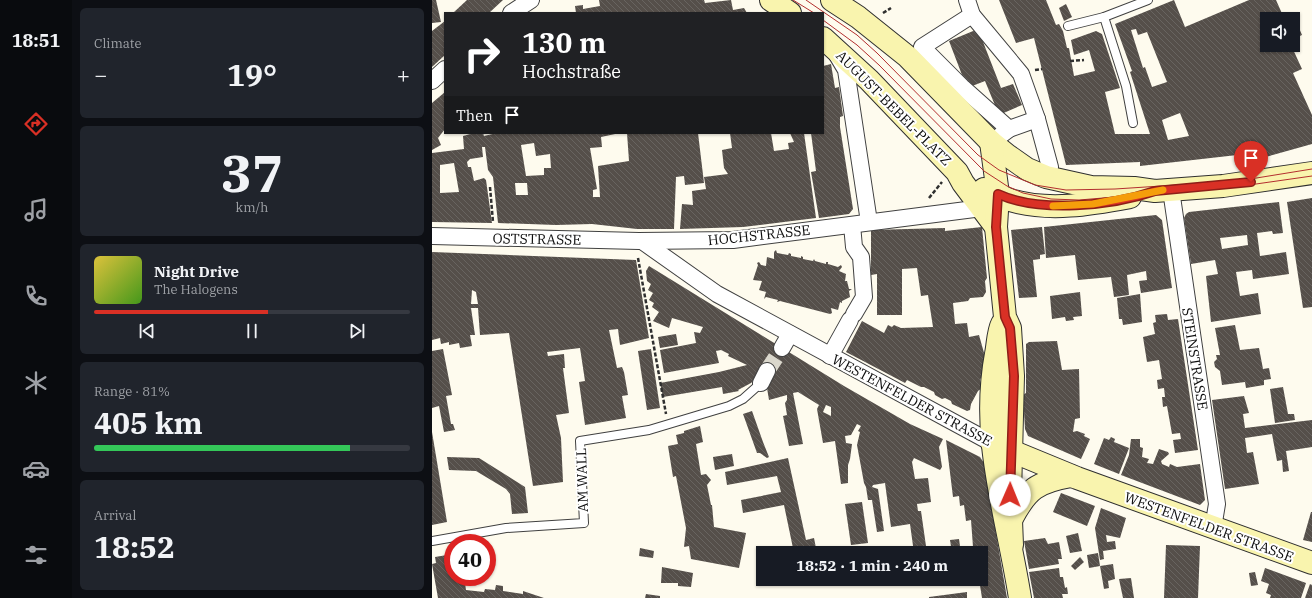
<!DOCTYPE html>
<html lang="en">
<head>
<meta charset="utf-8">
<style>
  body { margin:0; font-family:"IBM Plex Serif",serif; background:#20242c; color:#f1f3f6; height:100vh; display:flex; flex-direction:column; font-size:15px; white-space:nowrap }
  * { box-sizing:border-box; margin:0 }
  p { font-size:13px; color:#9ea1a6 }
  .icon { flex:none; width:22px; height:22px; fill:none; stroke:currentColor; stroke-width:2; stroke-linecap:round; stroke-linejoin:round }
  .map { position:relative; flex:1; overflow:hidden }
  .side { display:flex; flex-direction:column; gap:8px; padding:8px; background:#0d0f14; width:360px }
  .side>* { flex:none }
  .hud { position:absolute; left:12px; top:12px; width:380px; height:122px; border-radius:0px; box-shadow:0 1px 3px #0004; background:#202124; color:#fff; overflow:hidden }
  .buttons { position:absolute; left:828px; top:12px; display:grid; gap:8px }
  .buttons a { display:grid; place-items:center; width:40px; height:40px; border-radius:0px; background:#171b24; box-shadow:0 1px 3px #0004; font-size:20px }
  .speed { position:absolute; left:12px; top:534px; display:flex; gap:8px; font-size:20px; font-weight:700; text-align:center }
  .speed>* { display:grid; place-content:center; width:52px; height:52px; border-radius:50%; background:#171b24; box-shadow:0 1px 3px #0004; line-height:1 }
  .speed .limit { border:6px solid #d22; background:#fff; color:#111 }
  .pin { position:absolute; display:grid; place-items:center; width:34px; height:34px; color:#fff; margin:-41px -17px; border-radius:50% 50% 50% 0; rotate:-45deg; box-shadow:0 0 4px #0007 }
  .pin .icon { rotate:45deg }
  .me { position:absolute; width:44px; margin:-22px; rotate:1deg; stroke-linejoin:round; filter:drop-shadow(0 0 3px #0008) }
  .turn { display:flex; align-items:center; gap:14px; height:84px; padding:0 12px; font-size:18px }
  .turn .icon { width:52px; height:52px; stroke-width:2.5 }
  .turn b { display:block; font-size:28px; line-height:34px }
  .then { display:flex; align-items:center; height:38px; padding:0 12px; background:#0003; gap:8px; font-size:15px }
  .big { font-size:30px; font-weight:700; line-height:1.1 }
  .side .tile { flex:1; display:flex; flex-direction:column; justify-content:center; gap:6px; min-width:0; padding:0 14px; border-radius:6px; background:#20242c }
  .side .dial { align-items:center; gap:0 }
  .dial b { font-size:52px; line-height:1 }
  .song { display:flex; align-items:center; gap:12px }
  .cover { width:48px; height:48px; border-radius:6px; background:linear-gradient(135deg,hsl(50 70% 55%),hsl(100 70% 35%)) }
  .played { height:4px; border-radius:2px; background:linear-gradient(90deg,#d93025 55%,#363941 55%) }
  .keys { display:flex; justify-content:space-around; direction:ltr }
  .heat { display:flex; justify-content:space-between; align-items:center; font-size:22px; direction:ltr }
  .charge { height:6px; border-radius:3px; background:linear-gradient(90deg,#34c759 81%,#363941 0) }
  .trip { position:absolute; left:324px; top:546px; width:232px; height:40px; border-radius:0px; background:#171b24; box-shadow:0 1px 3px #0004; font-weight:700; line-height:40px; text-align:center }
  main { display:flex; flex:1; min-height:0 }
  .tabs { display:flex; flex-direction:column; width:72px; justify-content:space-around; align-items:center; background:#090b0e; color:#9ea1a6 }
  .tabs .icon { width:28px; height:28px }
  .tabs .on { color:#d93025 }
  .tabs b { font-size:18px; color:#f1f3f6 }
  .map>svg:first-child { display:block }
  .building { fill:url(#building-back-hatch); fill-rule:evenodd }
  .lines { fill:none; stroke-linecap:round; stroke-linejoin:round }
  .street-tunnel { stroke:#dad7cc; stroke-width:16; stroke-dasharray:16 8; stroke-linecap:butt }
  .lane-casing { stroke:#404040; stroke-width:10 }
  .street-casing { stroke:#404040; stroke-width:18 }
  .secondary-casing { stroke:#2f2f2f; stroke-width:24 }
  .path { stroke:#2f2f2f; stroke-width:2.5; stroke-dasharray:4 2; stroke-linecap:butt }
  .lane { stroke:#fff; stroke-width:8 }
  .street { stroke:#fff; stroke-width:16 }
  .secondary { stroke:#f9f4ae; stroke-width:22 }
  .tram { stroke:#b32f2f; stroke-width:1 }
  .route-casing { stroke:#8d1f18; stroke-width:10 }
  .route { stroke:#d93025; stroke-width:7 }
  .slow { stroke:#f59e0b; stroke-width:7 }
  .labels { text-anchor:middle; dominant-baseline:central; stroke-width:4; stroke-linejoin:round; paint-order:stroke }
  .street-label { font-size:14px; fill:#0d0d0d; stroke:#fff }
</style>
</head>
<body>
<main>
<nav class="tabs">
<b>18:51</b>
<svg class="icon on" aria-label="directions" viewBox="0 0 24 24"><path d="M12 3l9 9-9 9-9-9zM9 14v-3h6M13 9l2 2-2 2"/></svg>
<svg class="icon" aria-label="music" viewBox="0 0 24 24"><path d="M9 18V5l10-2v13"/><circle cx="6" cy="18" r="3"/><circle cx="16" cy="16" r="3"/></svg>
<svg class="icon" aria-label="phone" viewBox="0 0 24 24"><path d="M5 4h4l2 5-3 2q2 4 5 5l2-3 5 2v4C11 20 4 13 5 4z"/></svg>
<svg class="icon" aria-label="climate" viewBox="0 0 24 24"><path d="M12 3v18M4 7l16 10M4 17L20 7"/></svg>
<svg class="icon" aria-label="car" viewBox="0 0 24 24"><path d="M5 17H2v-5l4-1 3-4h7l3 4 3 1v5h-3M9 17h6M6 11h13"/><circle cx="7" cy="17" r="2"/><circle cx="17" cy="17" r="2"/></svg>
<svg class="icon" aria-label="filters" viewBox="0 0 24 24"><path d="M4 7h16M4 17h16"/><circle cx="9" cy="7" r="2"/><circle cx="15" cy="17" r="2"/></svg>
</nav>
<section class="side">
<div class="tile"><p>Climate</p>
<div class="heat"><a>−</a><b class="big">19°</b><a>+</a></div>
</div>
<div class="tile dial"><b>37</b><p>km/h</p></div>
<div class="tile">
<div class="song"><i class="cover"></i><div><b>Night Drive</b><p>The Halogens</p></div></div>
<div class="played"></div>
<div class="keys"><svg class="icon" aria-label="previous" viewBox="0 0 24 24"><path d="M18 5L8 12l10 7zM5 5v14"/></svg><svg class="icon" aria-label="pause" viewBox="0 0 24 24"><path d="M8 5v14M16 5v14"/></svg><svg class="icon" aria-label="next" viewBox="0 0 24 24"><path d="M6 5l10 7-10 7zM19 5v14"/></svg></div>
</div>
<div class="tile"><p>Range · 81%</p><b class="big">405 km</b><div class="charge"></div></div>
<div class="tile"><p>Arrival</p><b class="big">18:52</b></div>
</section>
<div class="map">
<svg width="880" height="598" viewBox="0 0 880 598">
  <defs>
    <pattern id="building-back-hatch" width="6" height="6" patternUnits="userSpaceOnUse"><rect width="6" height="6" fill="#554f4a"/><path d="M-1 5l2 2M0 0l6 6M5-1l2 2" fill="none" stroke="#686460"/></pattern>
  </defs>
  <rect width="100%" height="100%" fill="#fefbee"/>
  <g class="building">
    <path d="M0,0H4L9,22L0,23Z"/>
    <path d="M35,0H71L57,13H21Z"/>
    <path d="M167,0H272L273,3L299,0L301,10L312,8L315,13H144L143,6L151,5V9L168,6Z"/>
    <path d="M567,0H614L624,25L627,24L631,31L635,48H637L642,76L663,71L657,50L642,55L639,40L664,31L670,34L688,88L673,92L683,134H718L698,72L700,71L683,24L742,0L753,27L817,0H844L852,18L861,14L870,35L861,39V19H835V45H859L870,69L861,73L880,115V144L816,162L814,154L708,166V162L634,165L602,38L584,43ZM704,29L706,35L715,32L735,82L720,87L713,67L711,68L699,30ZM748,113L757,136L736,140L730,120Z"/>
    <path d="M634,4L640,17L632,21L627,8Z"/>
    <path d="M13,21V55L0,67V31Z"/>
    <path d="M546,29L569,88L581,84L590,105L567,115L553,81L535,88L517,41Z"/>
    <path d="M399,64L403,88L407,87L411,116L408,117V127L421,209L417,214L387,218L379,172L384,171L379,133H391V66Z"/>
    <path d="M13,92V129L6,138L9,145L0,150V103Z"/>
    <path d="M42,133H51L52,136L65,133H188L169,137L170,147L158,148L165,189L161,190V197H168L166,166L197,161L195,133H266L272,183L253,185L252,176L244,177L242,229H205L160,224L124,225L66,223L61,177L56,170L53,147H50L51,157L38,159L35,162L36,167H39L42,181L52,178L54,180L60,223L0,222V153L32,149L31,136ZM102,143L104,156L118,154L119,168H112V175L94,176L89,145ZM22,163L27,192L8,193V165ZM83,183H95L96,195H84Z"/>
    <path d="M298,133H339L342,151L357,149L356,143L362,142L358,133H372L384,218L311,227L248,229L250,204L261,205L260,191L274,189L272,177L296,174L292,168L290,150L300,148Z"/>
    <path d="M880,198V307L871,308L855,202Z"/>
    <path d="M847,202L851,233L841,234L840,231L825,233L828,256L854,252L857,274L821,279L820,270L804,272L808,296L826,293L829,314L779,322L774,276L786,274L783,260L759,264L752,218L754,214L757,212ZM815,235L816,245L790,249L788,238Z"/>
    <path d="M724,215L730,220L740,288L709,293L707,281L715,280L714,271L695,275L697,295L682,297L679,277L646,280L643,255L614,258L612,227Z"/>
    <path d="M550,227L555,278L553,281L554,292L551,297L538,298L536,301L521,303L523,324L535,323L537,337L547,335L554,360L553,369L548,380L550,388L546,391L539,404L538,410L535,411L520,404L519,401L513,398L510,399L503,395L502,392L492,387H489L475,380L473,383L414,352L430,321L452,333L456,325L460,327L462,325L469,328L501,327L496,295L489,296L485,268L470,269V315H445V274L439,275V230L513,228V231Z"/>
    <path d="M610,227L613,254L608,255V259L601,260L605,297L587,298L579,230Z"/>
    <path d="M344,250L345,253L356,255L357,253L359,254V256L369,258V256L371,257V259L381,261L382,259L383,261L394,264V262H396V264L406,267L409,265L410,267L407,271L414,274L413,281H415L417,289H420L417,291L418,297L410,301V303L408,302L406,310L399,308L400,313L398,314L348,301L345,302L346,300L334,297L332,299L334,292L327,290L330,281L321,280L326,265L325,263L327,262L329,265L334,266L335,257L342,259V252Z"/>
    <path d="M0,252L204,260L217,338L188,345L186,329L177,330L185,368L190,367L192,372L196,395L190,396L194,418L153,425L147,382L153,381L148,348L115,352L116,356L132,354L133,368H131L137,413L124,415L129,438L131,482L101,486L77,333L48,335L46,308H39L43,335H38L40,346L28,348L27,343L17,345V342L9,344L8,338L0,340ZM40,290L44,292L46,304H39Z"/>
    <path d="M217,266L412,386L478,424L511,439L507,447L510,467L508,470L482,458L480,462L483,479L496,478L499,502L485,504L486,511H489L495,553H482L478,524L459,527L453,483L441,485L440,487L446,489L452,531L445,532L440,500H436L434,487L432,483L425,445L428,432L426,431L429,426L425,424L419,435L413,436L414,443L420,444L418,459L416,465V483L409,484L403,441L391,443L385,409L387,405L366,392L361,393L371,444L357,446L351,416L355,415L353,403L355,400V395L337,400L335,388L324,378L319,383L306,390L307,391L291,394L290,387L231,397L228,383L287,372L315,365L296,356L297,354L289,350L284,351L287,363L232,373L228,350L264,343L262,332L268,333L271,327L240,318L237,328L221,321L227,312L220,307L222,303L217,300L221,293L216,290L219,284L215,281L214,271ZM394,405L399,407V416L391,412Z"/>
    <path d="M648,292L650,316L641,317L642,320L634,321L633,317L620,319L618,296Z"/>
    <path d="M708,294L710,322L691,325L690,319H687L685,298Z"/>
    <path d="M735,314L736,320L746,319L766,450L743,453L741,440L749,439L748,433L740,434L735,406L731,407L730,397H733L732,388L726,389L725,380L730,379L727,360L715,362L711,337L723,334L721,323L724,322L723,315Z"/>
    <path d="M803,325L808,350L827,348L831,369L837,368L839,379L832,380V385L814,388L813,382L790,385L788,371L783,367L782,362L785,359L784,355H788L783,328Z"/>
    <path d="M244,334L246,345L228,348L226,337Z"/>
    <path d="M625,341L630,370L647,369L648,418L643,419L641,432L645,431L653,434L652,436L658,439L649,459L596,436L593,429L591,395L594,393V344L597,342Z"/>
    <path d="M11,349L20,395L14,396L19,424H21L23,430L12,432L7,406L0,408V351Z"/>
    <path d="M219,349L228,408L215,410L206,351Z"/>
    <path d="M851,387L856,414H862L863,420L843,423L838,389Z"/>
    <path d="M812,396L817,413L811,414L813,428L880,420V447L854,451L857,471L851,472L850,460L845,461L840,434L813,438L815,453L821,452L827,484L793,489L780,400Z"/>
    <path d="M320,411L331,442L337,457L335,458L328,453H325L311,414Z"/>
    <path d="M268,426L271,442L264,444L269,475L274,474L279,480L275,485L279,505H280L282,527L314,533L307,568L259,559L257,546L252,547L254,528L244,476L241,477L236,446L246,444L244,435L252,433V431Z"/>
    <path d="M0,432L15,522L0,525Z"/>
    <path d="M679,437L683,439L682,442L697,448L687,474L662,464L672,438L677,440Z"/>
    <path d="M699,439H708V447L711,448L710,457L717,459L715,463L721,464L727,449L736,452L737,454L729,461L730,464L737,467L738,464L745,467L768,464L773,500L768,505L689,475L697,455Z"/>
    <path d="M514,440L548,457L552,463L575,598H550L547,579H549V553H544L543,546L541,547L539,520L534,521L532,505L528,506L527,496L521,497Z"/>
    <path d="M300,454L302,466L283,470L281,457Z"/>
    <path d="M15,457L47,458L93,487L96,513L80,514L78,494L74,489L44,471L17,470Z"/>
    <path d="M356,458L374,540L382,538L385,553H362L352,505L311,513L309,500L349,492L345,476L295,485L293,472Z"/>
    <path d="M629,493L663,506L655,526L621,512Z"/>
    <path d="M430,502L436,543L419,545L413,504Z"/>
    <path d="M669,508L694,518L688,538L674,535L675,542L683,541L684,549L671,551L672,559L668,560L663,528Z"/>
    <path d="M879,512H880V542L871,540Z"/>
    <path d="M646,533L650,551L638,553L634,536Z"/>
    <path d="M613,538L616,544L627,542L630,559H626L627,564L597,569L592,541Z"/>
    <path d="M527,539L529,553H520L518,540Z"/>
    <path d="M734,545L768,546L766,598H732Z"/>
    <path d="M208,548L222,551L221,558L207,556Z"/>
    <path d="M666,553L668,566L657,568L655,555Z"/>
    <path d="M21,554V577H32L34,590L52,592L53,589L63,590L64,585L71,586V591L91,594V591L112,598H6L0,564L4,563L3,557Z"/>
    <path d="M648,557L652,562L643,570L639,566Z"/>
    <path d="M681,564L683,579L676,581L677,588L672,589L668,566Z"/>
    <path d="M230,567L261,573L259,587L246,586V583H229Z"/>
    <path d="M627,568L628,577H631L633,588L635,587L636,594H630L631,598H602L597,572Z"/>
    <path d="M833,568L874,583L869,598H838L839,595L834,593L837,584L829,581Z"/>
    <path d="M823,572L826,585L819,586L817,573Z"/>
    <path d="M699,578L702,598H691L687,579Z"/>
    <path d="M878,584L880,585V598H873Z"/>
    <path d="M535,592V598H497V597Z"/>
    <path d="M214,594L228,596V598H213Z"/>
  </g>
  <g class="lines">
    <path class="street-tunnel" d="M335,371L350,348"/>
    <defs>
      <g id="lane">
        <path d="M672,17L694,86L701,123"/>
        <path d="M636,26L672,17L716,0"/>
        <path d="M0,541L74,528L152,523L148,441L217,430L297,406L311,399L329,383"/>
      </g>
      <g id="street">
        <path d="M535,0L540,15L589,74L605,119L618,167L614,177"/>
        <path d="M79,13L99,0"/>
        <path d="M540,15L490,47L530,87L577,129"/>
        <path d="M405,55L414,70L437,222"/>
        <path d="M0,81L13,69"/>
        <path d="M569,135L577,129L605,119"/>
        <path d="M739,190L785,504L781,528"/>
        <path d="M420,225L422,247L429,257L432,297L422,314"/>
        <path d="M0,236L207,241L301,240L550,208"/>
        <path d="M210,241L285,294L560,443"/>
        <path d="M350,348L358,334"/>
        <path d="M398,356L418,320"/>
        <path d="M329,383L335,371"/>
      </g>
      <g id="secondary">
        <path d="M339,0L358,13"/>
        <path d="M400,0L426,17L476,57L559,142L575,155L595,169L614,177L659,187L702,188L723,191L791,186L880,173"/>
        <path d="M391,38L437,80L525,172L531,183L564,227"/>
        <path d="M559,142L566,194L564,227L573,317L578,328L581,376L578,495L580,545"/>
        <path d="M552,189C561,192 569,197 578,200C617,212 660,204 698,197"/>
        <path d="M570,324C566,332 566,344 564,354C548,439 575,515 588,598"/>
        <path d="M560,443L645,478L880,563"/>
        <path d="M579,520C595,489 605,482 639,476"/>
      </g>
    </defs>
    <use href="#lane" class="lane-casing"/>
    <use href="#street" class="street-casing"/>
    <use href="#secondary" class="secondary-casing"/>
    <g class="path">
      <path d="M451,13L459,8"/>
      <path d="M638,61L652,60"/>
      <path d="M603,70L610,69"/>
      <path d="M58,187L61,222"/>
      <path d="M497,198L510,182"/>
      <path d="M206,258L234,414"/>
    </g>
    <use href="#lane" class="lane"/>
    <use href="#street" class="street"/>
    <use href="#secondary" class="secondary"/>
    <g class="tram">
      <path d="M361,0L382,13"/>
      <path d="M374,0L425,35L445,53L546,155L567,170L603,185L634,190L683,189L806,181L880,169"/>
      <path d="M391,20L425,45L447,65L552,171L575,186L591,193L619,199L647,200L803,187L880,176"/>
    </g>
  </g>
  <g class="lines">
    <defs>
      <path id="route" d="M578,495L582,376L578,328L573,317L564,227L566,194C607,213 680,206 723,191L819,182"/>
    </defs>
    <use href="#route" class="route-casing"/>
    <use href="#route" class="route"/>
    <path class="slow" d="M621,206L661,204L731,190"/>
  </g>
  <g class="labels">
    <g class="street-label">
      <text transform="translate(462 108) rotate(45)">AUGUST-BEBEL-PLATZ</text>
      <text transform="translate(327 235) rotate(-6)">HOCHSTRASSE</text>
      <text transform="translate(105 239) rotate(1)">OSTSTRASSE</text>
      <text transform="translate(763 359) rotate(81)">STEINSTRASSE</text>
      <text transform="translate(480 400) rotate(28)">WESTENFELDER STRASSE</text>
      <text transform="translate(150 480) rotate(-92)">AM WALL</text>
      <text transform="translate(777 527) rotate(20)">WESTENFELDER STRASSE</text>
    </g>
  </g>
</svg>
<div class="buttons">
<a><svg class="icon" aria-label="sound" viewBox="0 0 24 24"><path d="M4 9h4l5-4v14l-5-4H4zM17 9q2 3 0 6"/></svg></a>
</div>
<div class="speed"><div class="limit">40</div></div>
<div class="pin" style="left:819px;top:182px;background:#d93025"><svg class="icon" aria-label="arrive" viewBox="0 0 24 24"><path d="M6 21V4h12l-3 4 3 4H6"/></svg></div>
<svg class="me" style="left:578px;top:495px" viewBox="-20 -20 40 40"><circle r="19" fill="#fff"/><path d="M0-13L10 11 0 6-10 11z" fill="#d93025"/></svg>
<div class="trip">18:52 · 1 min · 240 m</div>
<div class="hud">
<div class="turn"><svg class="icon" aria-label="right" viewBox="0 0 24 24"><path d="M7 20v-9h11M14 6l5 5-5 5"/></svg><div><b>130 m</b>Hochstraße</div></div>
<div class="then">Then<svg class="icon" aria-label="arrive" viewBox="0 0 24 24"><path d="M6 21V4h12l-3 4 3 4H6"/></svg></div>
</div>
</div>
</main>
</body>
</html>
